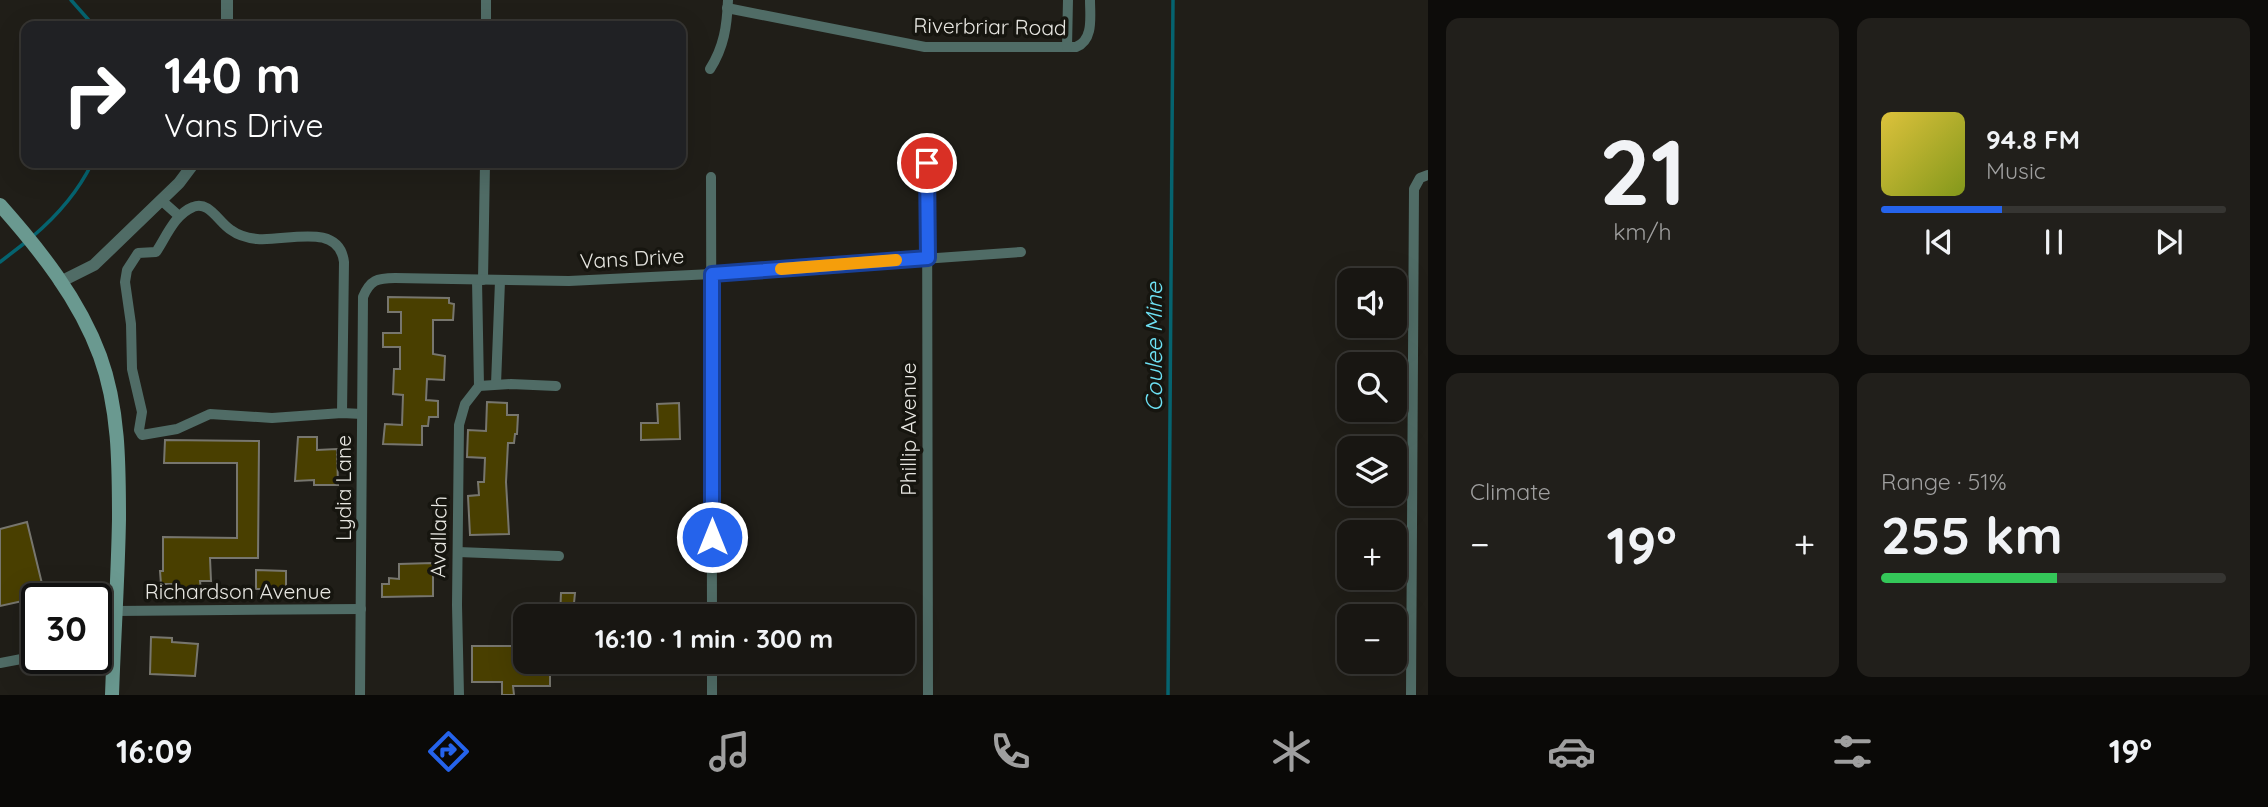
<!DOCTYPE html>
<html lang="en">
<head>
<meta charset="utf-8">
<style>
  body { margin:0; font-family:Quicksand,sans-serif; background:#211f1b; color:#f1f3f6; height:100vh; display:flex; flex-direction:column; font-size:26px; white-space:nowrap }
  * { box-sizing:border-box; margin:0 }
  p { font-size:23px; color:#9f9f9f }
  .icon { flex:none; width:38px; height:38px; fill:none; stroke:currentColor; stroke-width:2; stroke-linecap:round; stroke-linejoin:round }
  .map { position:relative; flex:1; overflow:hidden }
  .sheet { display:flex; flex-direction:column; gap:18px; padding:18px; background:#0d0c0a; width:840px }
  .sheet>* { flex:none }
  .guide { position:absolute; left:21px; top:21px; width:665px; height:147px; border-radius:14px; box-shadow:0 7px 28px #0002,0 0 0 2px #363532; background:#202124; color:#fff; overflow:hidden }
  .tools { position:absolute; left:1337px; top:268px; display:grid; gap:14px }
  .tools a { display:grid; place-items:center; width:70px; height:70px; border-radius:14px; background:#181612; box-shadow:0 7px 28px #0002,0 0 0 2px #363532; font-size:35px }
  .speed { position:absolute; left:21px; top:583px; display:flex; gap:14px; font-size:35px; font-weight:700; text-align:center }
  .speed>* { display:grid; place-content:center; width:91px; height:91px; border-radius:50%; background:#181612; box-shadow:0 7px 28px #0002,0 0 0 2px #363532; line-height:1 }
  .speed .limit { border:4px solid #111; border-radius:10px; background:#fff; color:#111 }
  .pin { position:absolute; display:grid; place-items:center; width:60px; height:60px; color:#fff; margin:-30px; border:4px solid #fff; border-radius:50%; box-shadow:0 2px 7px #0007 }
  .me { position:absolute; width:77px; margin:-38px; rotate:0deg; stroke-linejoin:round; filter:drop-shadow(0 0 5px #0008) }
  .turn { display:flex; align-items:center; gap:24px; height:147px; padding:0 28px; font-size:32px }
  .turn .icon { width:91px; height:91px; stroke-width:2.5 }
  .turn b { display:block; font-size:49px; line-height:60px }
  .big { font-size:52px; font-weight:800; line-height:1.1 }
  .sheet .widget { flex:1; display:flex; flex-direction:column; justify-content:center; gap:10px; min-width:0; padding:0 24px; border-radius:14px; background:#211f1b }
  .sheet .dial { align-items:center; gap:0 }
  .dial b { font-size:91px; line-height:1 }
  .song { display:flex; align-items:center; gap:21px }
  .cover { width:84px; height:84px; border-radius:10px; background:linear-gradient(135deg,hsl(50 70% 55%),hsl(70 70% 35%)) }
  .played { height:7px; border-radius:4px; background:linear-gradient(90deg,#2563eb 35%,#363532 35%) }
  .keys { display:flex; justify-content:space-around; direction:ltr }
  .heat { display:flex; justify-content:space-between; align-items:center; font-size:38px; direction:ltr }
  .charge { height:10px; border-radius:5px; background:linear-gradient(90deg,#34c759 51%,#363532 0) }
  .sheet .tiles { flex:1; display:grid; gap:18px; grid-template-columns:repeat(2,1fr) }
  .trip { position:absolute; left:513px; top:604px; width:402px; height:70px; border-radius:14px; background:#181612; box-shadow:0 7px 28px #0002,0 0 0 2px #363532; font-weight:800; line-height:70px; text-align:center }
  .tab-bar { display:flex; height:112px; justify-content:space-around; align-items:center; background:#0a0907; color:#9f9f9f }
  .tab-bar .icon { width:49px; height:49px }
  .tab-bar .on { color:#2563eb }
  .tab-bar b { font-size:32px; color:#f1f3f6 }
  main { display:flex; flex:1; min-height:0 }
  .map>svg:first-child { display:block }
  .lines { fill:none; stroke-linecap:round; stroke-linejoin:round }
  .stream { stroke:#05636f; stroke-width:3.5 }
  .building { fill:#493f00; stroke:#77766e; stroke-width:2 }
  .minor { stroke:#506c66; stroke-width:10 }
  .tertiary { stroke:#506c66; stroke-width:12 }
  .secondary { stroke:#6a9990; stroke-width:14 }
  .route-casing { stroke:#184099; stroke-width:18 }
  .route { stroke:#2563eb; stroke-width:12 }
  .slow { stroke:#f59e0b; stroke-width:12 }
  .labels { text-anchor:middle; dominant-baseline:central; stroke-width:7; stroke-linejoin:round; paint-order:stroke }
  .street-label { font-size:21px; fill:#e8e7e2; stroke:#16150f }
  .water-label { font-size:23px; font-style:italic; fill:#6ee2f5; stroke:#16150f }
</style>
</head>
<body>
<main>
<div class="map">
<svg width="1428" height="695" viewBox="0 0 1428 695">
  <rect width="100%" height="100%" fill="#201e18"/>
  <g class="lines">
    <g class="stream">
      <path d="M71,0L94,26"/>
      <path d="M32,237C57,216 78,192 92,163"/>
      <path d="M0,262L26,242"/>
      <path d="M1168,695L1173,0"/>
    </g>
  </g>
  <g class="building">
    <path d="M388,297L449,298V303L454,304L453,320H433V354L445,356L444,380L427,379L426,400L438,401V417H429L428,426H422V445L383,444L385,424L402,425L403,395L393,394L394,369H400V347H383V333H401V312H388Z"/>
    <path d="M487,402L507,403V415H518L517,434H515L514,443H508L506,482L509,534L470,535L468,496L479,495L478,482H484L485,458L467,457L468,430L486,431Z"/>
    <path d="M679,403L680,439L641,440V423H658L657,404Z"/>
    <path d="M298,437H317V450L337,449L338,485H314V480L295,481Z"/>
    <path d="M165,440L259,441L258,558H210L211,581H200L201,590L177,591L176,584H161L160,571H163V537L237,538V463H164Z"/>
    <path d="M27,522L45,596L0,606V529Z"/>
    <path d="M433,563V596L382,597V584H389V578L399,579V564Z"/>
    <path d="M256,570L286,571V594H269V589H256Z"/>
    <path d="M561,593H575L574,603H581V616H560Z"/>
    <path d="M151,637L172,638V642L198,644L195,676L150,674Z"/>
    <path d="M472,646H514V666H550V686H513L514,695H502V682H472Z"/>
  </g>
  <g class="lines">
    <g class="minor">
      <path d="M727,8L925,47H1076C1094,40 1090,16 1090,0"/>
      <path d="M486,26V0"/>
      <path d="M1067,47L1068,0"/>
      <path d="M710,69C724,47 727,26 728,0"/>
      <path d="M927,163L928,695"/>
      <path d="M711,177L712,616"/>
      <path d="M161,200L179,216"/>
      <path d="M477,280L479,386"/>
      <path d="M483,280L485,163"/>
      <path d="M496,384L500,281"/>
      <path d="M342,413L344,262C339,221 285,242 257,239C248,238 239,236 231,230C219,223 209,200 193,207C175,214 166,237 156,252L138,253L127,270L125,282L131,324L132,369L142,412L139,430L142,435L177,429L210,414L272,418L342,413L362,414"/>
      <path d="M458,552L559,556"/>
      <path d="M115,611L361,609"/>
      <path d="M96,645L113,646"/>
      <path d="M0,663L37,656"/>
      <path d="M360,695L363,297C370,280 377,278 395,278L569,281L712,274L1021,252"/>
      <path d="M459,695L457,605L459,425L465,404L479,386L511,384L556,386"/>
      <path d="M712,695V662"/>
      <path d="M1411,695L1414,189L1420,178L1428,175"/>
    </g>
    <g class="tertiary">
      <path d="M227,0V26"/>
      <path d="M60,282L94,265L179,183L194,163"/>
    </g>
    <path class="secondary" d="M0,205C40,250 79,299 100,356C119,408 119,464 119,519C118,578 114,636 112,695"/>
  </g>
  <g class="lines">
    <defs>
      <path id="route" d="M712,537V274L928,258L927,163"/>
    </defs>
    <use href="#route" class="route-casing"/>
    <use href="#route" class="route"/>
    <path class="slow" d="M781,269L896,260"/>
  </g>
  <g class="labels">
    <g class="street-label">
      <text transform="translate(990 26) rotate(1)">Riverbriar Road</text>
      <text transform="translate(632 258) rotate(-3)">Vans Drive</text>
      <text transform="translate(908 429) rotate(-90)">Phillip Avenue</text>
      <text transform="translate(343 488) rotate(-90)">Lydia Lane</text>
      <text transform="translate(438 537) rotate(-89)">Avallach</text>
      <text x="238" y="591">Richardson Avenue</text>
    </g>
    <g class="water-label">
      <text transform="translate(1153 347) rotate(-90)">Coulee Mine</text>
    </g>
  </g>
</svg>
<div class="tools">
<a><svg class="icon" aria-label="sound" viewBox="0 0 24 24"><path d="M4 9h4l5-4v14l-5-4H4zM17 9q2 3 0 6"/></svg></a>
<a><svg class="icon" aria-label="search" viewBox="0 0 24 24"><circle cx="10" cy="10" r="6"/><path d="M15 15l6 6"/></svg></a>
<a><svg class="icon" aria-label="layers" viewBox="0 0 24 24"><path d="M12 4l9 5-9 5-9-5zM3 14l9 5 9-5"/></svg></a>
<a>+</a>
<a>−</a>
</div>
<div class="speed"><div class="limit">30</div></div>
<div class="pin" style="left:927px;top:163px;background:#d93025"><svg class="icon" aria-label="arrive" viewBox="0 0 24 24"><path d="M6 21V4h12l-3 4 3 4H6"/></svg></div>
<svg class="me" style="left:712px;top:537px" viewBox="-20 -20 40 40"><circle r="17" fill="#2563eb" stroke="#fff" stroke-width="3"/><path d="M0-11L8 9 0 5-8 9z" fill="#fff"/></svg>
<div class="trip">16:10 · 1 min · 300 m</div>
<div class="guide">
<div class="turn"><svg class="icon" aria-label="right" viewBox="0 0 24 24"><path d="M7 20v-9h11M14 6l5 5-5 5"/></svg><div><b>140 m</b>Vans Drive</div></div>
</div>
</div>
<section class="sheet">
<div class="tiles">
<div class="widget dial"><b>21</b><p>km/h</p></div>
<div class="widget">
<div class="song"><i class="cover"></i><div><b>94.8 FM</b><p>Music</p></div></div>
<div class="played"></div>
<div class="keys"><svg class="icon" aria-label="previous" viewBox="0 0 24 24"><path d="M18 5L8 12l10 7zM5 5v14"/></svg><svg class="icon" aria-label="pause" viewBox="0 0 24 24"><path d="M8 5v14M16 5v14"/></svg><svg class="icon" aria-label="next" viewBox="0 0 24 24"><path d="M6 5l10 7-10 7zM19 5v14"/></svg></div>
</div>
<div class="widget"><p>Climate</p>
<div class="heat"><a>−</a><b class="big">19°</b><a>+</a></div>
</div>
<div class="widget"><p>Range · 51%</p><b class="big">255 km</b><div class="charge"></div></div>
</div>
</section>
</main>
<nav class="tab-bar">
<b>16:09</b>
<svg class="icon on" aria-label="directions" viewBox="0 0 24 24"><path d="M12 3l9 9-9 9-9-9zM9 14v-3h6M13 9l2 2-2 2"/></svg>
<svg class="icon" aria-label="music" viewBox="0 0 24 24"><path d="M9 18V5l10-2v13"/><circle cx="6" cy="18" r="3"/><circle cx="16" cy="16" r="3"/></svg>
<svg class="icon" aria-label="phone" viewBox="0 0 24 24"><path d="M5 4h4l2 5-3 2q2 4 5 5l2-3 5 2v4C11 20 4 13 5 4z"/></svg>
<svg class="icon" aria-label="climate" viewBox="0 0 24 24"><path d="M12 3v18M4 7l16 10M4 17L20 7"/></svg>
<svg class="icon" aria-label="car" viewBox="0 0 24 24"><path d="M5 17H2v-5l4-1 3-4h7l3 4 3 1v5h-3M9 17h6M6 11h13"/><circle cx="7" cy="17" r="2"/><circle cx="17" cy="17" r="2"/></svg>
<svg class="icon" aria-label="filters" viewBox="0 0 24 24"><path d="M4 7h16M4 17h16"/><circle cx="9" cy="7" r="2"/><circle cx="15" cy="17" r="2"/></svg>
<b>19°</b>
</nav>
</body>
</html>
